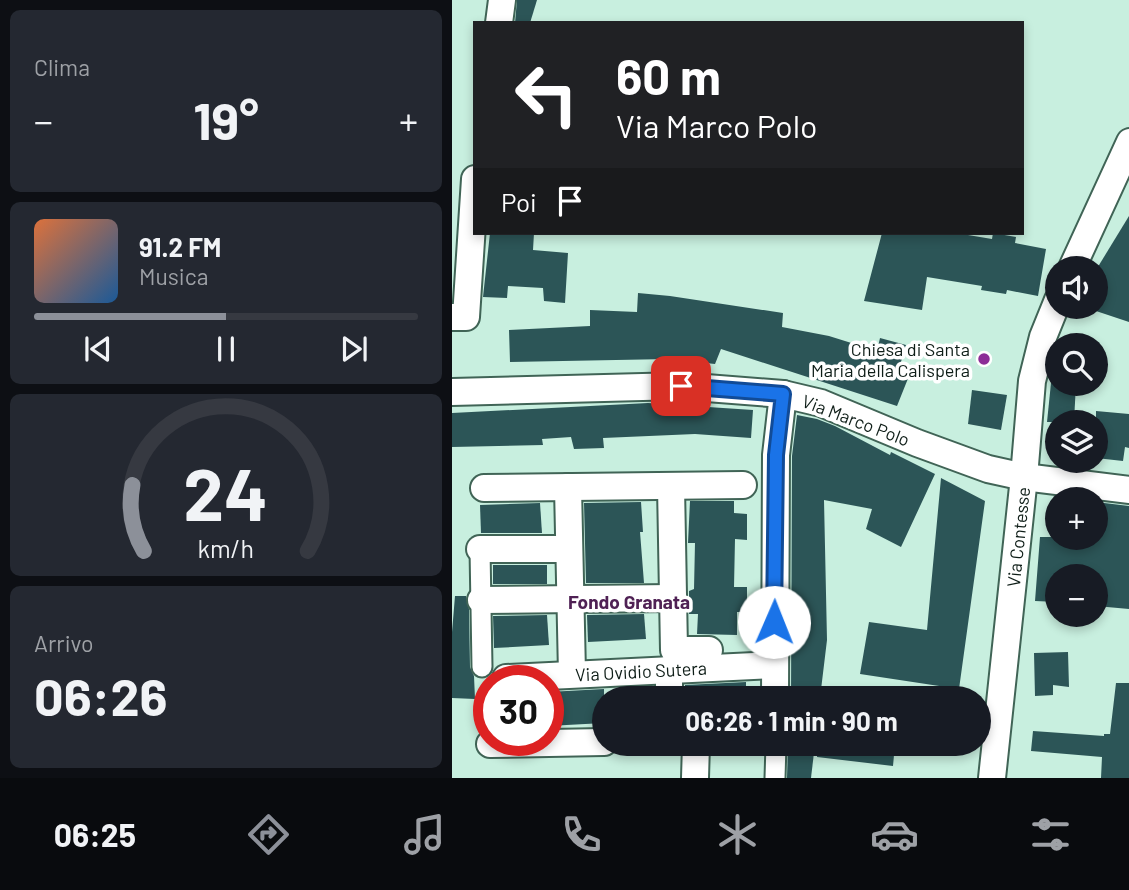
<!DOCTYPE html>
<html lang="it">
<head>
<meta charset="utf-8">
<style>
  body { margin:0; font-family:Barlow,sans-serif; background:#242831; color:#f1f3f6; height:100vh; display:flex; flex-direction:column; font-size:26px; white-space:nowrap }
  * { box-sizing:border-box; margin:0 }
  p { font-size:23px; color:#9ea1a6 }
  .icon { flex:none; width:38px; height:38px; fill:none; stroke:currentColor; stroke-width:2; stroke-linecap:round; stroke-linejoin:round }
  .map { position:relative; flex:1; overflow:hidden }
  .sheet { display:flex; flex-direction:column; gap:10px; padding:10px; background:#0d0f14; width:452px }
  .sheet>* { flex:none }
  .banner { position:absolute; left:21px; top:21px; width:551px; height:214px; border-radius:0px; box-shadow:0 4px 10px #0003; background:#202124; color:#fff; overflow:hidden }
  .tools { position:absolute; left:593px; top:256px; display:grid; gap:14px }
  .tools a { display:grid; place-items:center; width:63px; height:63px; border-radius:50%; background:#171b24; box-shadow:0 4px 10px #0003; font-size:35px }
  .speed { position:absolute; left:21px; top:665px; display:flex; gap:14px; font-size:35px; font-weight:700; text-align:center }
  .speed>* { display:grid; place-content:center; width:91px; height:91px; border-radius:50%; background:#171b24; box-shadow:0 4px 10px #0003; line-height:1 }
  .speed .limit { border:10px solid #d22; background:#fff; color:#111 }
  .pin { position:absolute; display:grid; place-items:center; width:60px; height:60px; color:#fff; margin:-30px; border-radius:14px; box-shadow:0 4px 10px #0006 }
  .me { position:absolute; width:77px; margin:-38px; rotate:1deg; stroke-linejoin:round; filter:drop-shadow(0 0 5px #0008) }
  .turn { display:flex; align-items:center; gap:24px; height:147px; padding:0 28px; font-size:32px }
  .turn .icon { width:91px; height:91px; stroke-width:2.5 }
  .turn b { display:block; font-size:49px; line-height:60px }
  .then { display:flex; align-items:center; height:66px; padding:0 28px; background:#0003; gap:14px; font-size:26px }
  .big { font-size:52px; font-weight:700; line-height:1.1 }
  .sheet .tile { flex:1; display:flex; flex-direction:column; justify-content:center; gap:10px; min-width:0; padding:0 24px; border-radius:10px; background:#242831 }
  .sheet .dial { align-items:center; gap:0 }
  .dial svg { height:182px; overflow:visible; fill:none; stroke:#363941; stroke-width:7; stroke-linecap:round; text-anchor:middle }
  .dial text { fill:#f1f3f6; stroke:none }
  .song { display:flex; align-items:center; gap:21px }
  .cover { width:84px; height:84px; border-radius:10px; background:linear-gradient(135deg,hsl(20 70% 55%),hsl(210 70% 35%)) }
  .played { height:7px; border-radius:4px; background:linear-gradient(90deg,#8c9099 50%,#363941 50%) }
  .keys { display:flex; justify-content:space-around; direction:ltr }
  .heat { display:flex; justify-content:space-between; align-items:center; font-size:38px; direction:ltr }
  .trip { position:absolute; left:140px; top:686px; width:399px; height:70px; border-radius:35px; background:#171b24; box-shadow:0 4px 10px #0003; font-weight:700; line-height:70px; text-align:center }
  .tab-bar { display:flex; height:112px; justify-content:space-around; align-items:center; background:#090b0e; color:#9ea1a6 }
  .tab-bar .icon { width:49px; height:49px }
  .tab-bar .selected { color:#8c9099 }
  .tab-bar b { font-size:32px; color:#f1f3f6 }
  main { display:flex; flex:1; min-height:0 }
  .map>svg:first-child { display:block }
  .building { fill:#2c5557 }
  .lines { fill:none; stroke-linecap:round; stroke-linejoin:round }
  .pedestrian-casing { stroke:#406456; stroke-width:23 }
  .minor-casing { stroke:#406456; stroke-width:30 }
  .pedestrian { stroke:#fff; stroke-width:19 }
  .minor { stroke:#fff; stroke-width:26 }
  .route-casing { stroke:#114b97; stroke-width:18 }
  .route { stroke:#1a73e8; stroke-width:12 }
  .poi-dot { fill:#8c2d97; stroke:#fff; stroke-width:2.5 }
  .labels { text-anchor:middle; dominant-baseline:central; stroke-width:7; stroke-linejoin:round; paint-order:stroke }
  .poi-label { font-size:18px; fill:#0e1d17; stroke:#fff; text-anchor:end }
  .street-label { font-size:18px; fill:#0e1d17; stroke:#fff }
  .neighbourhood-label { font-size:19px; font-weight:bold; fill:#4f2154; stroke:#fff }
</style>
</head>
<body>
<main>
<section class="sheet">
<div class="tile"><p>Clima</p>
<div class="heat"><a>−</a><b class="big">19°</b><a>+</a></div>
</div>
<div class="tile">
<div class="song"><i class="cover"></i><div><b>91.2 FM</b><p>Musica</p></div></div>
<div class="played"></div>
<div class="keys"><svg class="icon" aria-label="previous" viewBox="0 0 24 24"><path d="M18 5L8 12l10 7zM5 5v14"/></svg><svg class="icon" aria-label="pause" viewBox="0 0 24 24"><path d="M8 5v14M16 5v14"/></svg><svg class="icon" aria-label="next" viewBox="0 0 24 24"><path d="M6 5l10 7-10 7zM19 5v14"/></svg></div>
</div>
<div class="tile dial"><svg viewBox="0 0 100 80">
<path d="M14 69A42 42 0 1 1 86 69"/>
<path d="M14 69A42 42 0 0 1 9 40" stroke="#8c9099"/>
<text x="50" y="56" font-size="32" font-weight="700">24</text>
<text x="50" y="72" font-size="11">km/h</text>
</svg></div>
<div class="tile"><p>Arrivo</p><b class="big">06:26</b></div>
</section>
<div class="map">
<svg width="678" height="778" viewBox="0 0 678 778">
  <rect width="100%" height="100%" fill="#c8efdf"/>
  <g class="building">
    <path d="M65,0H85L78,23H63Z"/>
    <path d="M677,216V322L644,311V270Z"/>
    <path d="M38,233H82L81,250L116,253L113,303L92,301L91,288L56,286L55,298L31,297Z"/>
    <path d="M430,233H504L540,239L541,233L564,237L563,243L594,249L586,296L555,290L554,294L529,290L530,286L475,277L470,310L412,301Z"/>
    <path d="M186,293L218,296L331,313L330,327L377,336L425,351L428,338L454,345L446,372L457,376L445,406L269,349L263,364L217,359L58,362L57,330L138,326V310L185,312Z"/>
    <path d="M599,383H624L622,422H595Z"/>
    <path d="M520,390L555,395L549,430L516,424Z"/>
    <path d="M196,403L301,410L299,438L243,434L151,438L152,448L122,449L119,437L90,439L91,445L0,447V413Z"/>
    <path d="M644,411L677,414V448L673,447L671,461L644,458Z"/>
    <path d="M345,415L365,419L383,426L438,455L439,452L483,474L449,547L414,529L420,509L372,500L375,640L368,698H339L340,456Z"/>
    <path d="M489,478L533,501L507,689L408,674L417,622L475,630Z"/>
    <path d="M238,501H282V513L295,514V540L283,539L282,587H295V612H285V635L245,634L246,614H237V591L242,589L243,543H236Z"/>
    <path d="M189,502L191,532H188L192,583H134L132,503Z"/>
    <path d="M644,502L677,506V609L644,606V576H606V602L583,601L588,537H644Z"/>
    <path d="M88,503L90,533H29L28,505Z"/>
    <rect x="41" y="565" width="54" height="19"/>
    <path d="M3,596H14L17,609L18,667L22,676L23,699L0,698V632Z"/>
    <path d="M192,614L194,639L136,642L135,615Z"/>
    <path d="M95,615L97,645L42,648L41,616Z"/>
    <path d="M616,652L617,687L601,685V695L583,696L582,653Z"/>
    <path d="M294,682V698H233V685Z"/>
    <path d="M664,683H677V778H649L650,757L579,751L581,731L652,736V734H658Z"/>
    <path d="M201,687V698H165V688Z"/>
    <path d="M152,689V723L96,726V692Z"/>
    <path d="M336,744H363L359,778H335Z"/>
    <path d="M366,744H443L441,766L365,757Z"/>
  </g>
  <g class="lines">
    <defs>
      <g id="pedestrian">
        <path d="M28,549L30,667"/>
        <path d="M323,778L324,744"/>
      </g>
      <g id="minor">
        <path d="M47,23L50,0"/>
        <path d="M620,268L678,142"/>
        <path d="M0,317H14L23,179"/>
        <path d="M0,392L229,386L331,394L369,403L465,443L536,469L572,477L678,490"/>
        <path d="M219,486L222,650H257"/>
        <path d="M116,487L120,674"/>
        <path d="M32,488L291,485"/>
        <path d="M28,549H117"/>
        <path d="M29,600L221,598"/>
        <path d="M54,678L323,665"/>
        <path d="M217,698V669"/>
        <path d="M323,698L324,455L331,394"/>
        <path d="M38,744L152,742"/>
        <path d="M243,778L244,744"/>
        <path d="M540,778L572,477L580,381L591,337L606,300"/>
      </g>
    </defs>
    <use href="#pedestrian" class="pedestrian-casing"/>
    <use href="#minor" class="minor-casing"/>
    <use href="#pedestrian" class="pedestrian"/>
    <use href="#minor" class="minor"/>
  </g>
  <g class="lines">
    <defs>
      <path id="route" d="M229,386L331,394L324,455L322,622"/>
    </defs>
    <use href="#route" class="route-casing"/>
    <use href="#route" class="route"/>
  </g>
  <circle class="poi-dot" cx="532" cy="359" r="7"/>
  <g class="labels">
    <g class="poi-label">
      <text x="518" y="349">Chiesa di Santa<tspan x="518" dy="21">Maria della Calispera</tspan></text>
    </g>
    <g class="street-label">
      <text transform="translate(404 420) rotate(21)">Via Marco Polo</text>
      <text transform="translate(566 537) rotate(-84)">Via Contesse</text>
      <text transform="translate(189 671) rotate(-3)">Via Ovidio Sutera</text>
    </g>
    <g class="neighbourhood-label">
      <text x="177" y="601">Fondo Granata</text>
    </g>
  </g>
</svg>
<div class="tools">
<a><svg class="icon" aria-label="sound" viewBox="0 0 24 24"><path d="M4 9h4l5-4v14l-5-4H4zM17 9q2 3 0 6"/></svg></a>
<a><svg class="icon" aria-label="search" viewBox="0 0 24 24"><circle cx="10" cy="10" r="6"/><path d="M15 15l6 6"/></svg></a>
<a><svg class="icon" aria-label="layers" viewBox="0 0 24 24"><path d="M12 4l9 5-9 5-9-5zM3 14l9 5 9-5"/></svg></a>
<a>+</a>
<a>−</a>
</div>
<div class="speed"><div class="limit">30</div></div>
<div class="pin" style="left:229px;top:386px;background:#d93025"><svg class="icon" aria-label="arrive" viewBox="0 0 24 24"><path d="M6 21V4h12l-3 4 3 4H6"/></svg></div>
<svg class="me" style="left:322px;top:622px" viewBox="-20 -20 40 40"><circle r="19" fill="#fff"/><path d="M0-13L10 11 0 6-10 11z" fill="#1a73e8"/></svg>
<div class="trip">06:26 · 1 min · 90 m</div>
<div class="banner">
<div class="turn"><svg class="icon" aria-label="left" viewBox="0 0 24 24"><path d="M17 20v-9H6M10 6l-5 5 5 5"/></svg><div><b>60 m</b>Via Marco Polo</div></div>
<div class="then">Poi<svg class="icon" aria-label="arrive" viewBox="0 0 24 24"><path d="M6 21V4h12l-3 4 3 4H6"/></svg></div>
</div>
</div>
</main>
<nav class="tab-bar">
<b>06:25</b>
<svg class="icon selected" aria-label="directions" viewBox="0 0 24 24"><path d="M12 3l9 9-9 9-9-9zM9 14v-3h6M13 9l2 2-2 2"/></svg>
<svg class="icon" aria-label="music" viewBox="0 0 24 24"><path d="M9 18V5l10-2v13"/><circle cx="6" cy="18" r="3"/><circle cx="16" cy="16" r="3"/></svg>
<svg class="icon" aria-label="phone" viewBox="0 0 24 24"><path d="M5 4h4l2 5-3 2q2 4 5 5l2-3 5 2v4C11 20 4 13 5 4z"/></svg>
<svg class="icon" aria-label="climate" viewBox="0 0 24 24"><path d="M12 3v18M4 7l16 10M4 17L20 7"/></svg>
<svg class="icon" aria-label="car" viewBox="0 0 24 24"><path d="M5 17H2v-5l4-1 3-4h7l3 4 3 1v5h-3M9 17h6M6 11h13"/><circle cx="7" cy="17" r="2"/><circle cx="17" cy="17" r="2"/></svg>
<svg class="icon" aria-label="filters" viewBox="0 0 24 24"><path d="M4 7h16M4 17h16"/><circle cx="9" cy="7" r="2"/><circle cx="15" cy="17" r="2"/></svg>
</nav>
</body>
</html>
